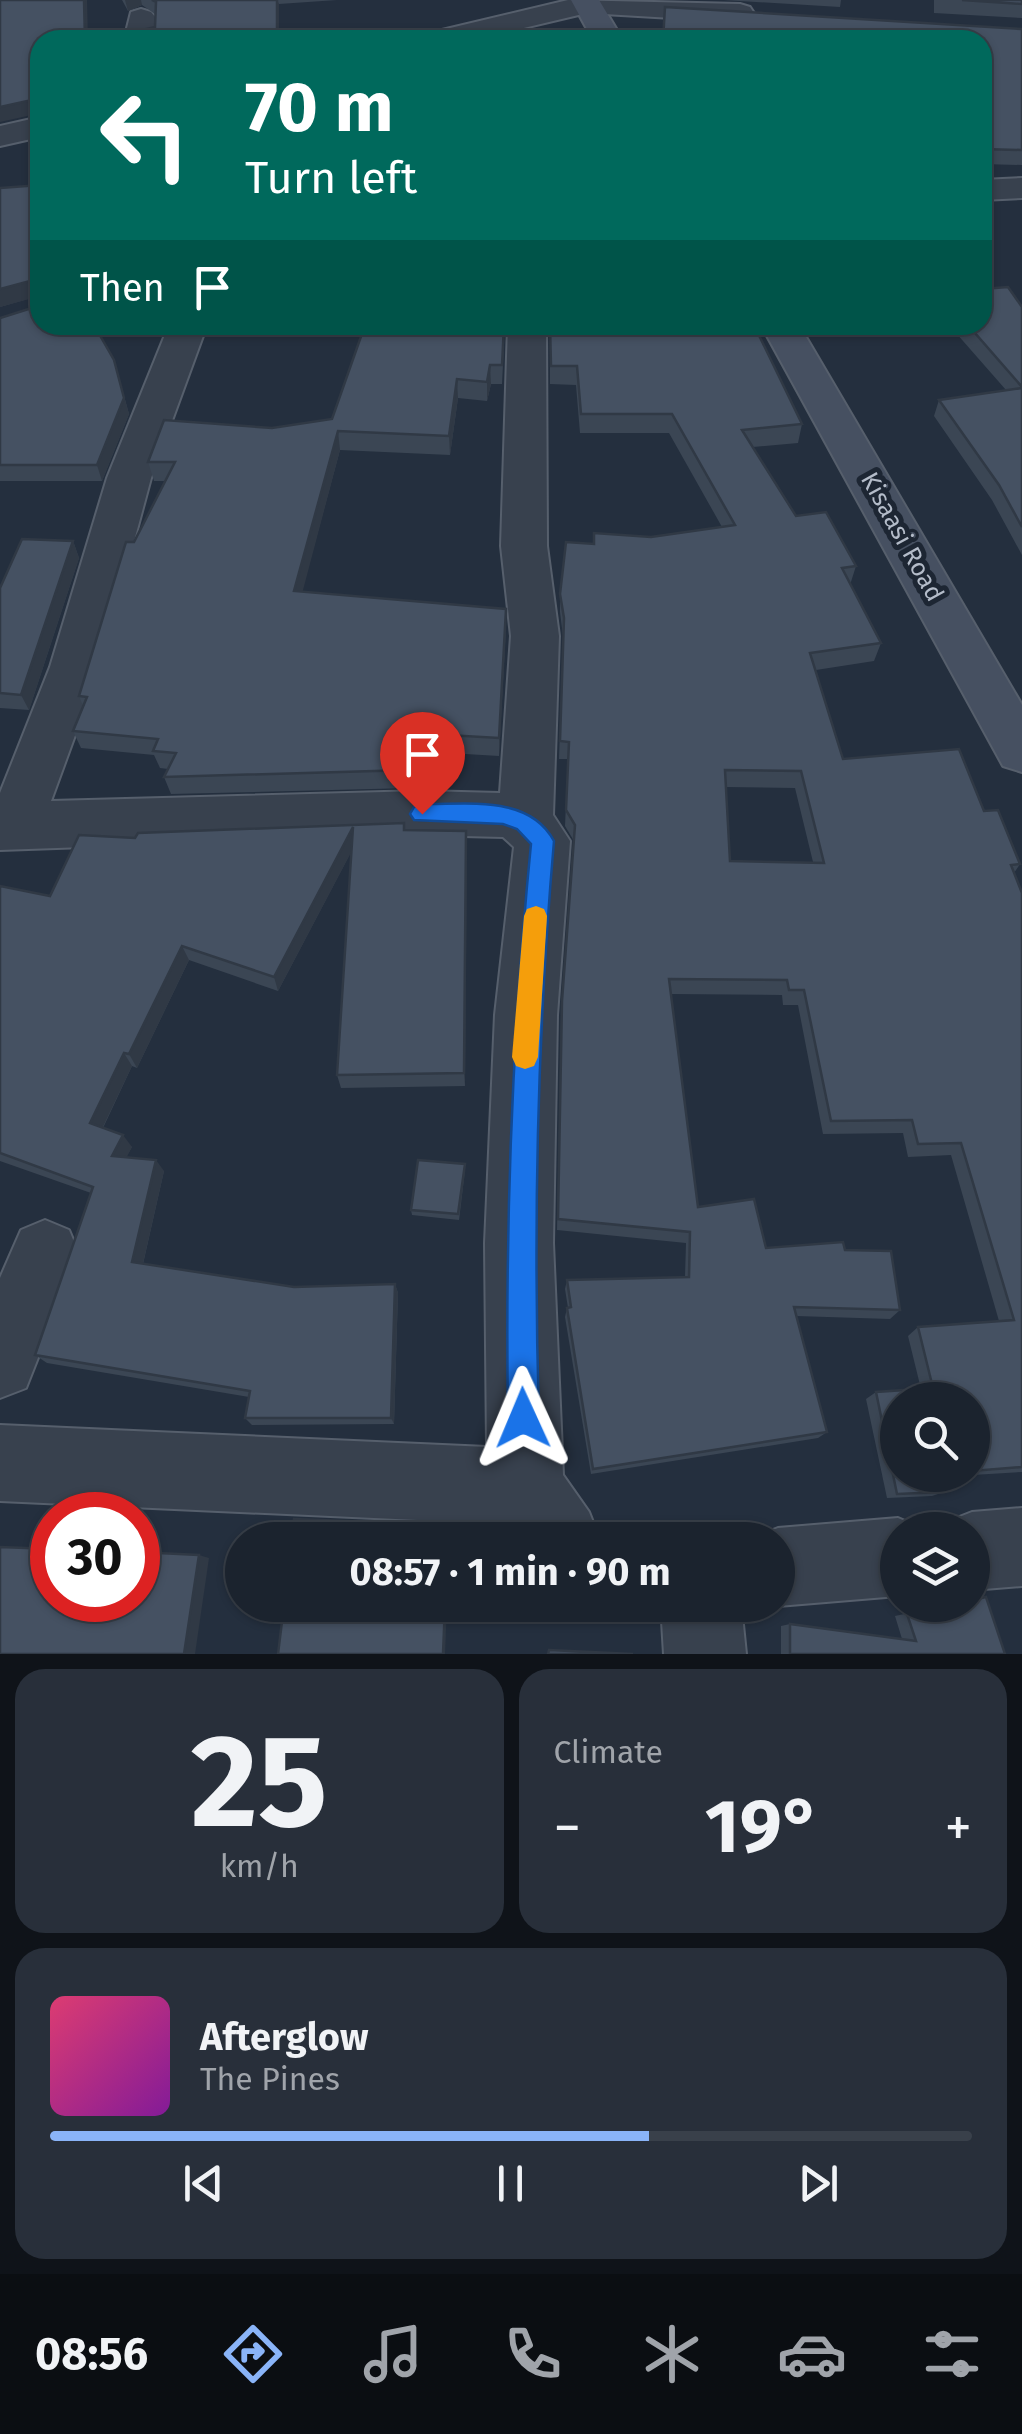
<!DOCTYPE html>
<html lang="en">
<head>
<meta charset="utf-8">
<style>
  body { margin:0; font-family:"Fira Sans",sans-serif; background:#282f3a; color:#f1f3f6; height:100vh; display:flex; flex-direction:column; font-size:38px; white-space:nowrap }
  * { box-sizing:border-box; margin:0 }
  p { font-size:32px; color:#a0a4aa }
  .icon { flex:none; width:55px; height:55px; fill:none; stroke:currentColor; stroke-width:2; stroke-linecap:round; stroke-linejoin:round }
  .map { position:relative; height:1654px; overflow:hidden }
  .side { display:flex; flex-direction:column; gap:15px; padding:15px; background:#0f1319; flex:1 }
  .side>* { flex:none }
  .hud { position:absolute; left:30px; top:30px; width:962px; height:305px; border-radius:30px; box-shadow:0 2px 8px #0004,0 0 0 2px #39404a; background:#00695c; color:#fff; overflow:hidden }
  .buttons { position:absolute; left:880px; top:1382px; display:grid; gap:20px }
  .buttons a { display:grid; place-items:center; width:110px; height:110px; border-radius:50%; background:#1b232e; box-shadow:0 2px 8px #0004,0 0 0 2px #39404a; font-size:50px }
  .speed { position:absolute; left:30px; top:1492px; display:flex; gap:20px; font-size:50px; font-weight:700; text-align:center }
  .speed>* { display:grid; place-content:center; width:130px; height:130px; border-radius:50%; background:#1b232e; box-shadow:0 2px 8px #0004,0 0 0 2px #39404a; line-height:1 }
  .speed .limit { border:15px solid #d22; background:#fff; color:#111 }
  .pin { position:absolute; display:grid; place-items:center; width:85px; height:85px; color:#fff; margin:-102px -42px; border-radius:50% 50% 50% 0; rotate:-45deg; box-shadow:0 0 10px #0007 }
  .pin .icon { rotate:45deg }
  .me { position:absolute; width:110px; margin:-55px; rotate:359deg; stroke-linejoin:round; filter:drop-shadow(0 0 8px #0008) }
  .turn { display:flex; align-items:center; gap:35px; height:210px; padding:0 50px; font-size:45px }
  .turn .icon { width:130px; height:130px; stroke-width:2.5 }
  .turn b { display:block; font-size:70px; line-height:85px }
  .then { display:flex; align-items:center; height:95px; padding:0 50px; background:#0003; gap:20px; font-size:38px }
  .big { font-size:75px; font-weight:700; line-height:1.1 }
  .side .widget { flex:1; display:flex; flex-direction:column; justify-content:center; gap:15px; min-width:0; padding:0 35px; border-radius:30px; background:#282f3a }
  .side .dial { align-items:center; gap:0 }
  .dial b { font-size:130px; line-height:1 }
  .song { display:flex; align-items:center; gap:30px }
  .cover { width:120px; height:120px; border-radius:15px; background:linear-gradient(135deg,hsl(340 70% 55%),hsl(290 70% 35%)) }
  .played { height:10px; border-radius:5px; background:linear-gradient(90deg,#8ab4f8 65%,#39404a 65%) }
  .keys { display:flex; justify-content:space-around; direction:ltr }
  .heat { display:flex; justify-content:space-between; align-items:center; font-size:55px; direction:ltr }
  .side .tiles { flex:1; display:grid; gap:15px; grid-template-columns:1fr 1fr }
  .widget:last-child { grid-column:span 2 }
  .trip { position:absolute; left:225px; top:1522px; width:570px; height:100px; border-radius:50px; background:#1b232e; box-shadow:0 2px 8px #0004,0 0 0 2px #39404a; font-weight:700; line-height:100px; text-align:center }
  .tab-bar { display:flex; height:160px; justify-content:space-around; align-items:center; background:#0b0e12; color:#a0a4aa }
  .tab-bar .icon { width:70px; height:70px }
  .tab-bar .selected { color:#8ab4f8 }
  .tab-bar b { font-size:45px; color:#f1f3f6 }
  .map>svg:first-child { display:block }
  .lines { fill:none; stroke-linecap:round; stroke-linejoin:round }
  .street-casing { stroke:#565f6c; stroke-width:4 }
  .secondary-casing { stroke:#565f6c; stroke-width:4 }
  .street { fill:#38414e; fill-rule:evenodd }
  .secondary { fill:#465061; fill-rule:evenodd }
  .wall { fill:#3b4654; fill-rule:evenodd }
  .shaded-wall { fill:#303945 }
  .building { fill:#455162; stroke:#303945; stroke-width:2.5; fill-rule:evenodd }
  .route { fill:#1a73e8; stroke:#114b97; stroke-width:2.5 }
  .slow { fill:#f59e0b }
  .labels { text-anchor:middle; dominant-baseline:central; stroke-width:10; stroke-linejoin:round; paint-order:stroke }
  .street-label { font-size:25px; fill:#b4bcc9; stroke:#1d2633 }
</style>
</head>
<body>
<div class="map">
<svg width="1022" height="1654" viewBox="0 0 1022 1654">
  <rect width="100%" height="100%" fill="#242f3e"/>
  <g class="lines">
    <defs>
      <g id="street">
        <path d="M568,0L740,4L750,7L754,13L750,19L740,22L587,13L473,40H421L425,34Z"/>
        <path d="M141,9L151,12L156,18L154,40H124L131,12Z"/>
        <path d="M40,117V137L0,146V126Z"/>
        <path d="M1022,178V198L982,200V180Z"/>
        <path d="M169,325H207L151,478L100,667L51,801L422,791L500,793L511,636L501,546L508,325H546L547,546L559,636L553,815L570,841L557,1015L553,1243L563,1475L589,1512L600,1540H515L505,1524L0,1501V1425L487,1447L485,1243L495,1015L514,847L503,837L422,835L0,850V793L50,667L107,478Z"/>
        <path d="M45,1220L69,1230L79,1254L26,1388L0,1398V1278L21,1230Z"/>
        <path d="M1022,1508V1586L972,1590V1530H942L944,1523L972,1512Z"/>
        <path d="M898,1518L926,1530H898V1596L778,1606L775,1605L778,1540L750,1539L778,1528Z"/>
        <path d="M661,1605H741L746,1654H664Z"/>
      </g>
      <g id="secondary">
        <path d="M571,0H599L623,40H593Z"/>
        <path d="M761,325H799L1022,705V772L1003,766Z"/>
      </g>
    </defs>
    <use href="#street" class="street-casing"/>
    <use href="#secondary" class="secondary-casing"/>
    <use href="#street" class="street"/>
    <use href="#secondary" class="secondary"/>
  </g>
  <g class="wall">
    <path d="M122,0H337L279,4V40H145L142,30L155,27V14L142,5L128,11Z"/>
    <path d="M723,0H841L840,7Z"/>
    <path d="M934,0H1022V18L934,13Z"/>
    <path d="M1022,29V165L982,164V40Z"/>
    <path d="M40,185V325L114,360L129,414L102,481H0V318L38,306V296L0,307Z"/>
    <path d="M1022,307V555L992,500L934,416L939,400L1006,390L949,325H982Z"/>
    <path d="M365,325H505L502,384H491L487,401L458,398L450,455L340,450L302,591L506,627L499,756L415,751L411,788L171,794L164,777L168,769L160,768L154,755L81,748L73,731L83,706L79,696L134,542L165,481H154L148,462L272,428L332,419Z"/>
    <path d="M550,325L802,424L798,443L753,447L796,516L856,566L850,585L881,643L874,661L816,670L843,759L984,811L1020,864L1014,873L1022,893V1472L940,1477L944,1492L932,1496L887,1498L866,1399L876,1392L921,1389L908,1336L918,1327L999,1321L951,1155L908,1157L903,1133L823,1134L798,1005H783L782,995L671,994L698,1207L766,1248L845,1250L900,1310L890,1319L796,1316L827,1432L818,1438L591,1474L565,1317L567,1308H568L565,1289L567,1280L685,1277L686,1243L557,1230L561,1015L574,841L565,826L568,759H559L563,636L560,612V594L593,544L722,527L669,433H580L576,385L550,384ZM726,787L795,788L813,862L730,861ZM972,1400V1475H898Z"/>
    <path d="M73,541L79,558L29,710L0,708V588Z"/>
    <path d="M405,830L466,831L465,1086L341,1088L337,1075L351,852L278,991L189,960L137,1068L132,1066L103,1128L132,1147L126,1157L164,1171L143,1264L294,1287L395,1284L398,1293L394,1424L252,1425L245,1418L249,1397L47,1363L35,1355L91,1193L0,1161V886L50,896L135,838Z"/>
    <path d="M465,1170L459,1220L412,1215L411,1210Z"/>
    <path d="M986,1597L1005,1654H781V1626L790,1624L902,1639L895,1616L945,1605H972V1599Z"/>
  </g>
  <g class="shaded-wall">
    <path d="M84,0H87L88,40H85Z"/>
    <path d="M125,0H141L142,5L128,11Z"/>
    <path d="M277,0L279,4V40H265Z"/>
    <path d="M40,84V107L36,114L0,122V107Z"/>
    <path d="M37,279L40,296L0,307V289Z"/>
    <path d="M114,360L129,414L102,481L97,465Z"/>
    <path d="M490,365L491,384L487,401V382Z"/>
    <path d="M457,379L458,398L450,455L449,436Z"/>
    <path d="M338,431L340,450L298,609L294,591Z"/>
    <path d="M73,541L79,558L29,710L21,695Z"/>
    <path d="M506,609V627L499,756V738Z"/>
    <path d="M413,733L415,751L411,788L409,770Z"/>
    <path d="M353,827L356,843L278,991L274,977Z"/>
    <path d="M466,831L467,847L465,1086L464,1073Z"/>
    <path d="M182,946L189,960L137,1068L129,1054Z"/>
    <path d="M124,1053L132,1066L99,1135L90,1123Z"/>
    <path d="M123,1135L132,1147L121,1168L112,1156Z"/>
    <path d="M156,1160L164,1171L141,1272L132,1262Z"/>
    <path d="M395,1284L398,1293L394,1424L391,1418Z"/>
    <path d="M199,1555L209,1558L195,1654H184Z"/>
    <path d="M445,1605H447L445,1654H443Z"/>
  </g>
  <g class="building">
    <path d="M0,0H84L85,40H40V84L32,100L0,107Z"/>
    <path d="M152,0H277V38L265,40H148L142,30L155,27L156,2Z"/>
    <path d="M962,0H1022V4Z"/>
    <path d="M665,7L1022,29V150L982,149V40H663Z"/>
    <path d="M409,36L469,40H409Z"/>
    <path d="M40,185V325H94L114,360L124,398L97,465H0V318L38,306L37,279L0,289V188Z"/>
    <path d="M1008,287L1022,307V387L968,325H982V289Z"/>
    <path d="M365,325H504L502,365H490L487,382L457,379L449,436L338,431L294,591L506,609L499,738L413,733L409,770L164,777L176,753L153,751L158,739L73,731L87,697L79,696L126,542H134L175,462H148L164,420L272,428L332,419Z"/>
    <path d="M550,325H754L802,424L742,430L796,516L826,512L856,566L842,568L881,643L810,653L843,759L959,749L984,811L998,810L1020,864L1011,865L1022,893V1467L972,1471V1400H898V1475H940L944,1492L897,1494L876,1392L933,1388L918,1327L1014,1320L961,1143L918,1144L912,1120L831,1121L804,990H789L787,980L669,979L698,1207L754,1199L766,1248L843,1242L845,1250L891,1251L900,1310L794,1307L827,1432L593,1469L567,1308L571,1307L567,1280L689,1277L690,1232L558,1219L562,1001L575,825L566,810L569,742L560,741L564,618L560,594L566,542L594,544V533L651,537L735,525L672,414H581L577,366H551ZM725,770L801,771L824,863L730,861Z"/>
    <path d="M1022,388V527L999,485L939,400Z"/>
    <path d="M22,539L73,541L21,695L0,693V588Z"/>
    <path d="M404,823V830L466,831L464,1073L337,1075L353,827L274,977L182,946L129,1054L124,1053L90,1123L123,1135L112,1156L156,1160L132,1262L294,1287L395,1284L391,1418H245L250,1391L35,1355L93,1187L0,1153V886L50,896L79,835L135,838L138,833Z"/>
    <path d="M418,1160L465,1164L458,1214L411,1210Z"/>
    <path d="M294,1519L450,1525L449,1540H292Z"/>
    <path d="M0,1547L52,1549V1600H138V1552L199,1555L184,1654H0Z"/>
    <path d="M986,1597L1005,1654H790V1624L916,1641L907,1614L950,1605H972V1600Z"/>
    <path d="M284,1605H445L443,1654H278Z"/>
    <path d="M549,1650L633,1654H548Z"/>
  </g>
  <path class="route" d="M422,804C466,805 529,794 554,841C537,1036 533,1221 539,1418L534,1428L523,1433L512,1428L508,1418C505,1225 512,1035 531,844L517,829L503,824L414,820L410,814L414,807Z"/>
  <path class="slow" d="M536,906L544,909L547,916L538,1057L534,1066L525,1069L516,1066L512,1057L524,916L527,909Z"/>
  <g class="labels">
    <g class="street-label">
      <text transform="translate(902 537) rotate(61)">Kisaasi Road</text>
    </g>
  </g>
</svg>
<div class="buttons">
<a><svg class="icon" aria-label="search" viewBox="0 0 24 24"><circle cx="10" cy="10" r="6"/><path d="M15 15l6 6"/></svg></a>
<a><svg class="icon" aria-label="layers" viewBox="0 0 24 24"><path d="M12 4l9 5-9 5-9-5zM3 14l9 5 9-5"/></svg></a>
</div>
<div class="speed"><div class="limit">30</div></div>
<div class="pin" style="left:422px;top:814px;background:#d93025"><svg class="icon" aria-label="arrive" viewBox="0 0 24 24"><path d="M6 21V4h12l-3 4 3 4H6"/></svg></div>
<svg class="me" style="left:523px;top:1418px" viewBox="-20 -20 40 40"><path d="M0-17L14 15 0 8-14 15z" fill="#1a73e8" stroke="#fff" stroke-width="4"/></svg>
<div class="trip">08:57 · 1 min · 90 m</div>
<div class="hud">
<div class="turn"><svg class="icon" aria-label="left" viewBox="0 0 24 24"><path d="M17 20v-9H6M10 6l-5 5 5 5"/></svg><div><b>70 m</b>Turn left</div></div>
<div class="then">Then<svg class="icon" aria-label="arrive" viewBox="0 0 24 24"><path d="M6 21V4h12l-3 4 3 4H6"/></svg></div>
</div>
</div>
<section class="side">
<div class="tiles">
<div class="widget dial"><b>25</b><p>km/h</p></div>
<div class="widget"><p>Climate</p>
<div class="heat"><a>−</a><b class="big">19°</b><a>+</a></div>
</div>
<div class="widget">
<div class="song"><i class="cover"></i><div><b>Afterglow</b><p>The Pines</p></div></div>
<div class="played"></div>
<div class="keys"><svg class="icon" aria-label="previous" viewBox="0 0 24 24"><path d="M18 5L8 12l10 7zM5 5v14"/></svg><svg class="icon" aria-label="pause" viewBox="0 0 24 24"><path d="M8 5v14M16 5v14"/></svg><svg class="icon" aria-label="next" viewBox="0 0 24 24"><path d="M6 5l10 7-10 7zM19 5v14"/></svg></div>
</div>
</div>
</section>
<nav class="tab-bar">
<b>08:56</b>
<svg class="icon selected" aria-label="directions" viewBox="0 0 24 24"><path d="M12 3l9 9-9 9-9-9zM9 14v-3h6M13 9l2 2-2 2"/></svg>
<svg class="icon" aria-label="music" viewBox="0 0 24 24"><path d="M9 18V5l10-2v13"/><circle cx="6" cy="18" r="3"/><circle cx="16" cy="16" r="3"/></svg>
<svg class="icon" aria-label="phone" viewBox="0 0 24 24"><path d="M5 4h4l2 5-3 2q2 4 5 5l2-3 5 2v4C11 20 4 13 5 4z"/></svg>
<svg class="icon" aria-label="climate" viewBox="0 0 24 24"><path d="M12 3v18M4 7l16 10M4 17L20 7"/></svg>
<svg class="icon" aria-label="car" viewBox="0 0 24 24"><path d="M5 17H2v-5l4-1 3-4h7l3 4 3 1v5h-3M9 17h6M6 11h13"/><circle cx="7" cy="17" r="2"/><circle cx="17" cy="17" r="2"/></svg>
<svg class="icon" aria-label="filters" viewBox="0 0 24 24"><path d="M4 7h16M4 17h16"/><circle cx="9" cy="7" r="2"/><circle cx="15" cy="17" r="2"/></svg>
</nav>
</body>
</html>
